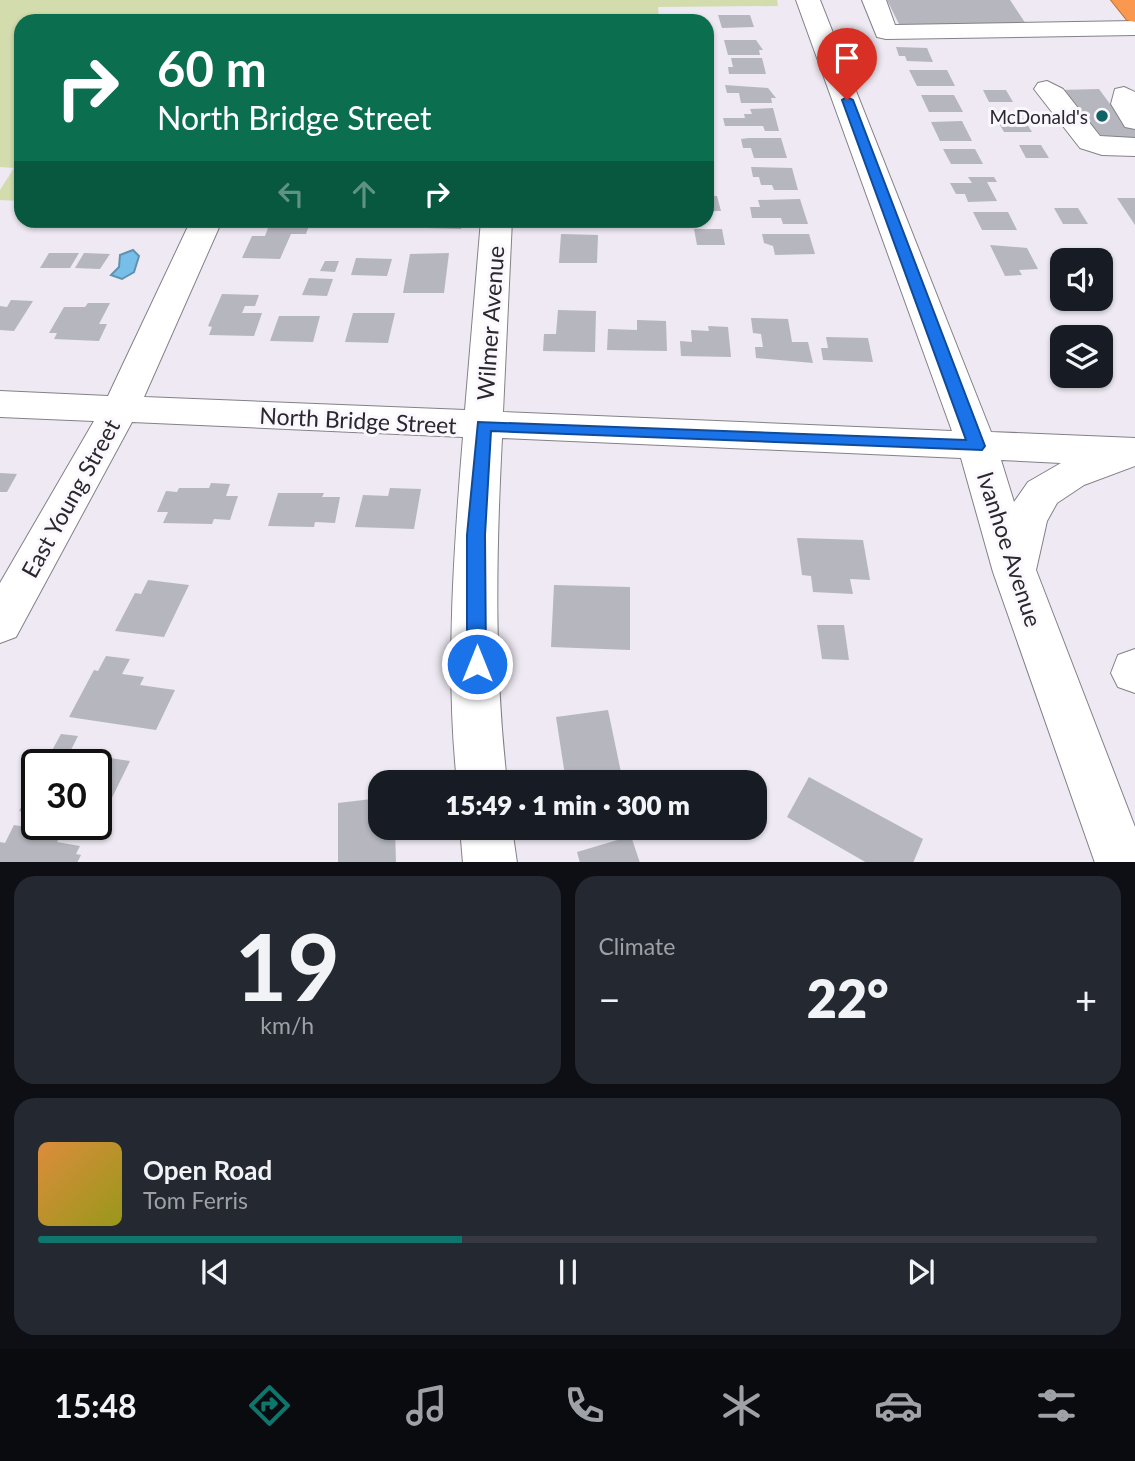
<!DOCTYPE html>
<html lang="en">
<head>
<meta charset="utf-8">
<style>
  body { margin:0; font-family:Lato,sans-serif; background:#242831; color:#f1f3f6; height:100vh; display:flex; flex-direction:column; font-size:26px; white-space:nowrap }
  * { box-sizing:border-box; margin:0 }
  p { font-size:23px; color:#9ea1a6 }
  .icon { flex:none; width:38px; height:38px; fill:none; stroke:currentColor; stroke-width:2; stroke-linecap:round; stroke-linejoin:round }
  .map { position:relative; height:862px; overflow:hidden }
  .panel { display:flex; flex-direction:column; gap:14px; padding:14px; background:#0d0f14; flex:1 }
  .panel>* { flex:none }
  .guide { position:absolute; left:14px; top:14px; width:700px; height:214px; border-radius:21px; box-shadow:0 2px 5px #0004; background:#0b6e4f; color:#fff; overflow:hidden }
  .buttons { position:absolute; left:1050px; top:248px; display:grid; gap:14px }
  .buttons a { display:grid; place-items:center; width:63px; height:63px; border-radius:14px; background:#171b24; box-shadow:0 2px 5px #0004; font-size:35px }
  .speed { position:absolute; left:21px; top:749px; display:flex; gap:14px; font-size:35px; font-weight:700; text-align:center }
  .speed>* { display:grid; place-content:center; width:91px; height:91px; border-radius:50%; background:#171b24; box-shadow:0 2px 5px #0004; line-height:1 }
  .speed .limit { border:4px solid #111; border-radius:10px; background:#fff; color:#111 }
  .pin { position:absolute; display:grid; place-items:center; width:60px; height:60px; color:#fff; margin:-72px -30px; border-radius:50% 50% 50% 0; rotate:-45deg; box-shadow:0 0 7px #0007 }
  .pin .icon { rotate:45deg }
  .me { position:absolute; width:77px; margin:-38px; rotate:0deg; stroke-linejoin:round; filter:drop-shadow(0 0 5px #0008) }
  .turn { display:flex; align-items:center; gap:24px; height:147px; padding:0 28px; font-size:32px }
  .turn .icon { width:91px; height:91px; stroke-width:2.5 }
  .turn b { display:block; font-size:49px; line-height:60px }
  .lanes { display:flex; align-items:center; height:66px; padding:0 28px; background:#0003; justify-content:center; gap:35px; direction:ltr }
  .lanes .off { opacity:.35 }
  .big { font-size:52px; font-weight:800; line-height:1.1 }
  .panel .tile { flex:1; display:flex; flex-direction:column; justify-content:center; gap:10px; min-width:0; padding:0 24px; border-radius:21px; background:#242831 }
  .panel .dial { align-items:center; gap:0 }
  .dial b { font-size:91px; line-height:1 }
  .song { display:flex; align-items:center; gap:21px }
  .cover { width:84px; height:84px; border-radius:10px; background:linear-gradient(135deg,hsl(30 70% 55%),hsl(60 70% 35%)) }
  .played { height:7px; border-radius:4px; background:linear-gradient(90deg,#0f766e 40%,#363941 40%) }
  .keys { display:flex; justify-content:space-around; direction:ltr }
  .heat { display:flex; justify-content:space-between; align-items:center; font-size:38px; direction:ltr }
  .panel .tiles { flex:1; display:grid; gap:14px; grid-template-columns:1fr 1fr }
  .tile:last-child { grid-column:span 2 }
  .trip { position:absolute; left:368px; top:770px; width:399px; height:70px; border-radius:21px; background:#171b24; box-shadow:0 2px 5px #0004; font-weight:800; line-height:70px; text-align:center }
  .menu { display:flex; height:112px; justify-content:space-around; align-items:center; background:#090b0e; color:#9ea1a6 }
  .menu .icon { width:49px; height:49px }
  .menu .selected { color:#0f766e }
  .menu b { font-size:32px; color:#f1f3f6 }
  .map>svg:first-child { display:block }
  .green { fill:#d3dcad }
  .water { fill:#77bfe9; stroke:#6092b0; stroke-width:2 }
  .building { fill:#b6b6bf }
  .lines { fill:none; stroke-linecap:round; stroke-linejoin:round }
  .minor-casing { stroke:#858088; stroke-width:2 }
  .highway-casing { stroke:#b17143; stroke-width:2 }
  .minor { fill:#fff; fill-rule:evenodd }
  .highway { fill:#fa9850; fill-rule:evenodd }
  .route { fill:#1a73e8; stroke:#114b97; stroke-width:2 }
  .poi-dot { fill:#116265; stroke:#fbf7fe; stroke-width:2.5 }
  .labels { text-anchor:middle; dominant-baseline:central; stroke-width:6; stroke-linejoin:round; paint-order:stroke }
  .far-poi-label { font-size:19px; fill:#2a282b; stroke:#fbf7fe; text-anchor:end }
  .street-label { font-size:23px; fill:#2a282b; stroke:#fbf7fe }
</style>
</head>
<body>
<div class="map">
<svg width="1135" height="863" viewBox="0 0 1135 863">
  <rect width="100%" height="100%" fill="#eee9f2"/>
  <path class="green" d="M0,0H777L778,6L658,7L659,21H21V201L0,200V190L14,168L0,167Z"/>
  <path class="water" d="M133,250L139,256L134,272L122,279L111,275L119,267L120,255Z"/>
  <g class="building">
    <path d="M887,0H1010L1028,27L900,26Z"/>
    <path d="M718,15H750L754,27L722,28Z"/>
    <path d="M724,40H756L763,50H759L760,55H728Z"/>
    <path d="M896,47L927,48L933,62L907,61L905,56H899Z"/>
    <path d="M731,58H762L766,74H729L728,67H733Z"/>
    <path d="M909,70H947L955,86H917Z"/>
    <path d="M725,85L768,88L776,98H771L772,103H741L739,93H727Z"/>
    <path d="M1099,89L1110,104H1117L1135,128V137L1093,138L1060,90Z"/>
    <path d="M983,90H1006L1013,102H989Z"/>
    <path d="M921,95H954L963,112H929Z"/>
    <path d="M773,108L779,131H765L763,126H725L723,118H745L744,114H752L750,109Z"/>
    <path d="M996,118H1023L1032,132H1004Z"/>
    <path d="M962,121L972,141H940L931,122Z"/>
    <path d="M749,138H781L787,158H754L751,148H743L741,139Z"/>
    <path d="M1019,145H1041L1049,158H1026Z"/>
    <path d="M943,149H975L983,164H951Z"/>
    <path d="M751,167L792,168L798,190H774L772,185H761L759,177H753Z"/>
    <path d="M968,177H994L997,182H987L997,201L968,202L965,194H956L950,183H972Z"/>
    <path d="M707,196H717L721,211H707Z"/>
    <path d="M1117,198H1135V225Z"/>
    <path d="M800,199L808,224H783L781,218H752L750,207H760L758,200Z"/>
    <path d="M1054,208H1078L1088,224H1063Z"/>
    <path d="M973,212H1008L1017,230H982Z"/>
    <path d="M121,220H155L151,228L117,227Z"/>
    <path d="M256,220H311L306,234H291L280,259L242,258L252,236H265L268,228H253Z"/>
    <path d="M428,220H463L461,229L426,228Z"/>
    <path d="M694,229H722L725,245H697Z"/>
    <path d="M561,234L598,235L597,263H559Z"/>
    <path d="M762,234H809L815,254L775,255L773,246L764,243Z"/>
    <path d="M990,245L1027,248L1038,269L1019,270L1022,275L1005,276Z"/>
    <path d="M49,253H79L70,268H40Z"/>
    <path d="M84,253L110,254L100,269L75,268Z"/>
    <path d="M449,253L444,293H403L410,254Z"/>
    <path d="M356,258L392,259L387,276L351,275Z"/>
    <path d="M325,261H339L335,272L320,271Z"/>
    <path d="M309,278L333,279L327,296L302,295Z"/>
    <path d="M222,294L259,295L255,306H245L242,313H262L254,336L209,335L212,327L208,326Z"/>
    <path d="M11,300L33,301L14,331L0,330V306L7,307Z"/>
    <path d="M88,303H110L99,324H107L99,341L54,339L57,333H49L64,307H85Z"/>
    <path d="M558,310L596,311L595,352L543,351L544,334H556Z"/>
    <path d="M353,313H395L388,343L345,342Z"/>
    <path d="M279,316H320L313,342L270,341Z"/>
    <path d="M751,318L788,319L792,342H808L813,363L756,358L755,347H763L761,334L753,333Z"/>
    <path d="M637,320L666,321L667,351L607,350L608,329L637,330Z"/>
    <path d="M708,326L728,327L731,357L681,356L680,341L692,342L691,330L709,331Z"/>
    <path d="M826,337L868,338L873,362L823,360L821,348H828Z"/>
    <path d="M0,473L17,474L7,492H0Z"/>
    <path d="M211,483L230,484L226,496H238L230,520L214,519L212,524L163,523L168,512H157L166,491L177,492L179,488H209Z"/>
    <path d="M390,488L421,489L414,529L355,527L363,495L388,496Z"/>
    <path d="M278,493H324L322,497H340L335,523L315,522L314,527L268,526Z"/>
    <path d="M797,538L863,540L870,580L850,579L853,594L813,592L811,576L802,575Z"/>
    <path d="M148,580L189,585L164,637L115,631L135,593L141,594Z"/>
    <path d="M554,585L630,587V650L551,647Z"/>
    <path d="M817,625H844L849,660L822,659Z"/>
    <path d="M106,656L130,659L122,674L144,677L140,685L175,690L156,730L69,717L94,670L98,671Z"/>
    <path d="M608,710L623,782H566L556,717Z"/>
    <path d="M61,734L78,736L70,752L130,761L106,810L96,808V765H44Z"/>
    <path d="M809,777L923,839L913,863H867L787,817Z"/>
    <path d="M37,779V814L19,811Z"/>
    <path d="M380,798V828H395L396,863H338V803Z"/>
    <path d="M14,825L62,833L57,842L80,846L76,854L81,855L77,863H0V842L5,843Z"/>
    <path d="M631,836L640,863H580L577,852Z"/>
  </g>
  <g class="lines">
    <defs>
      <g id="minor">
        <path d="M796,0H820L991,432L1135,438V466L1084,485L1057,503L1047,521L1036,570L1135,827V863H1095L993,572L961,458L502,438C496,553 494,669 507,782H457C445,672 454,547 463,437L132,422L16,637L0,643V583L94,421L0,417V391L108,396L191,220L221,223L144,397L465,410L481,220H512L503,412L952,431ZM1001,460L1061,463L1028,482L1014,502Z"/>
        <path d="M862,0H886L895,25L1135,21V35L886,39L877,37Z"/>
        <path d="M1047,81L1063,89L1100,136L1135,138V156L1102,155L1080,148L1034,89L1038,83Z"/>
        <path d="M1124,87L1135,92V129L1125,127L1111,104L1115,89Z"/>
        <path d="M1135,649V693L1118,687L1111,673L1118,655Z"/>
        <path d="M460,828H512L517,863H463Z"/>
      </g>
      <path id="highway" d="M1111,0H1135V22L1127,20Z"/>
    </defs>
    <use href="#minor" class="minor-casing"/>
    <use href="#highway" class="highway-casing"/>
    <use href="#minor" class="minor"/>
    <use href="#highway" class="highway"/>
  </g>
  <path class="route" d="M847,97L853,100L985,446L982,450L491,431L485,535L486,664L484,670H470L467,664V535L478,422L966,440L842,100Z"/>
  <circle class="poi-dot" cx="1102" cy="116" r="7"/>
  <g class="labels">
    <g class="far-poi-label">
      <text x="1088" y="116">McDonald's</text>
    </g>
    <g class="street-label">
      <text transform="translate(490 323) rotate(-86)">Wilmer Avenue</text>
      <text transform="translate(358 420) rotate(3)">North Bridge Street</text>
      <text transform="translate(70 498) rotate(-61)">East Young Street</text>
      <text transform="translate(1010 549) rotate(72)">Ivanhoe Avenue</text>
    </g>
  </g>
</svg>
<div class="buttons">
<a><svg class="icon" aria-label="sound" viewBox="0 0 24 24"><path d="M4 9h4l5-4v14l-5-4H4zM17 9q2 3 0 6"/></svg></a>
<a><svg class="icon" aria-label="layers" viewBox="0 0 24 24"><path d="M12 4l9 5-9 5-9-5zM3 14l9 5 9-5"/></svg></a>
</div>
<div class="speed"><div class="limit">30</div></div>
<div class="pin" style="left:847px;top:100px;background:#d93025"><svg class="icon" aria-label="arrive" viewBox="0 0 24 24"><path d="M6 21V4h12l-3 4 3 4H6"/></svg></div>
<svg class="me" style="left:477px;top:664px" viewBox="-20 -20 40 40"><circle r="17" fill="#1a73e8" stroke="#fff" stroke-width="3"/><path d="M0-11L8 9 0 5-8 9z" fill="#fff"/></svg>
<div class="trip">15:49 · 1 min · 300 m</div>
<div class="guide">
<div class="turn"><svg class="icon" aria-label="right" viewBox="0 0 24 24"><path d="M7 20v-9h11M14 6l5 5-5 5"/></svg><div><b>60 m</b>North Bridge Street</div></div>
<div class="lanes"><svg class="icon off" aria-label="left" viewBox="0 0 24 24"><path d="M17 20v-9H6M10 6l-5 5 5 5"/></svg><svg class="icon off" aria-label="ahead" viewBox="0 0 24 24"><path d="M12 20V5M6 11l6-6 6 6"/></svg><svg class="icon" aria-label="right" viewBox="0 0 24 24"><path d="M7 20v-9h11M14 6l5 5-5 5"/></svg></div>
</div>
</div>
<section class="panel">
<div class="tiles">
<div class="tile dial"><b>19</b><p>km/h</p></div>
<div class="tile"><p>Climate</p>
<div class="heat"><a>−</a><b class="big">22°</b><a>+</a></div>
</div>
<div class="tile">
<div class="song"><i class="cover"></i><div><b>Open Road</b><p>Tom Ferris</p></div></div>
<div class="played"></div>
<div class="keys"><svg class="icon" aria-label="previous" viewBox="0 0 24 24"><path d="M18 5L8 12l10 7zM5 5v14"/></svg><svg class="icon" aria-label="pause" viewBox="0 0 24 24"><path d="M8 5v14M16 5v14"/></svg><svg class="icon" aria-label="next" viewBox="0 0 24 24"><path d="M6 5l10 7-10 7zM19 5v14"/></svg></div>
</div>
</div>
</section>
<nav class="menu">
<b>15:48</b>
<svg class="icon selected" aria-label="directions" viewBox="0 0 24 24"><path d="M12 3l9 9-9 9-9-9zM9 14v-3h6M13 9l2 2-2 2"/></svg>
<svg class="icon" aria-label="music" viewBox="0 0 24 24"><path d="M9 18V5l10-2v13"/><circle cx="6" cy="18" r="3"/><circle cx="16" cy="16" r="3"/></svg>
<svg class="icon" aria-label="phone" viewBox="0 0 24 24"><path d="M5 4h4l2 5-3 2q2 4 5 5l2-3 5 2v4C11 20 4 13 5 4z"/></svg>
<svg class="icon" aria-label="climate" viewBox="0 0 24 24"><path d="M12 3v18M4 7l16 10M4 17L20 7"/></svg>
<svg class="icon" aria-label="car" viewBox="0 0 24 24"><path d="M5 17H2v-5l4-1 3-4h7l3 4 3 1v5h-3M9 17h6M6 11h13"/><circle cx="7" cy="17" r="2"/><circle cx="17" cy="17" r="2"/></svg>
<svg class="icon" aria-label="filters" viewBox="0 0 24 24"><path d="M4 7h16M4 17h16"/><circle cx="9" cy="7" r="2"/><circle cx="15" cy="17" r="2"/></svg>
</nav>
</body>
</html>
